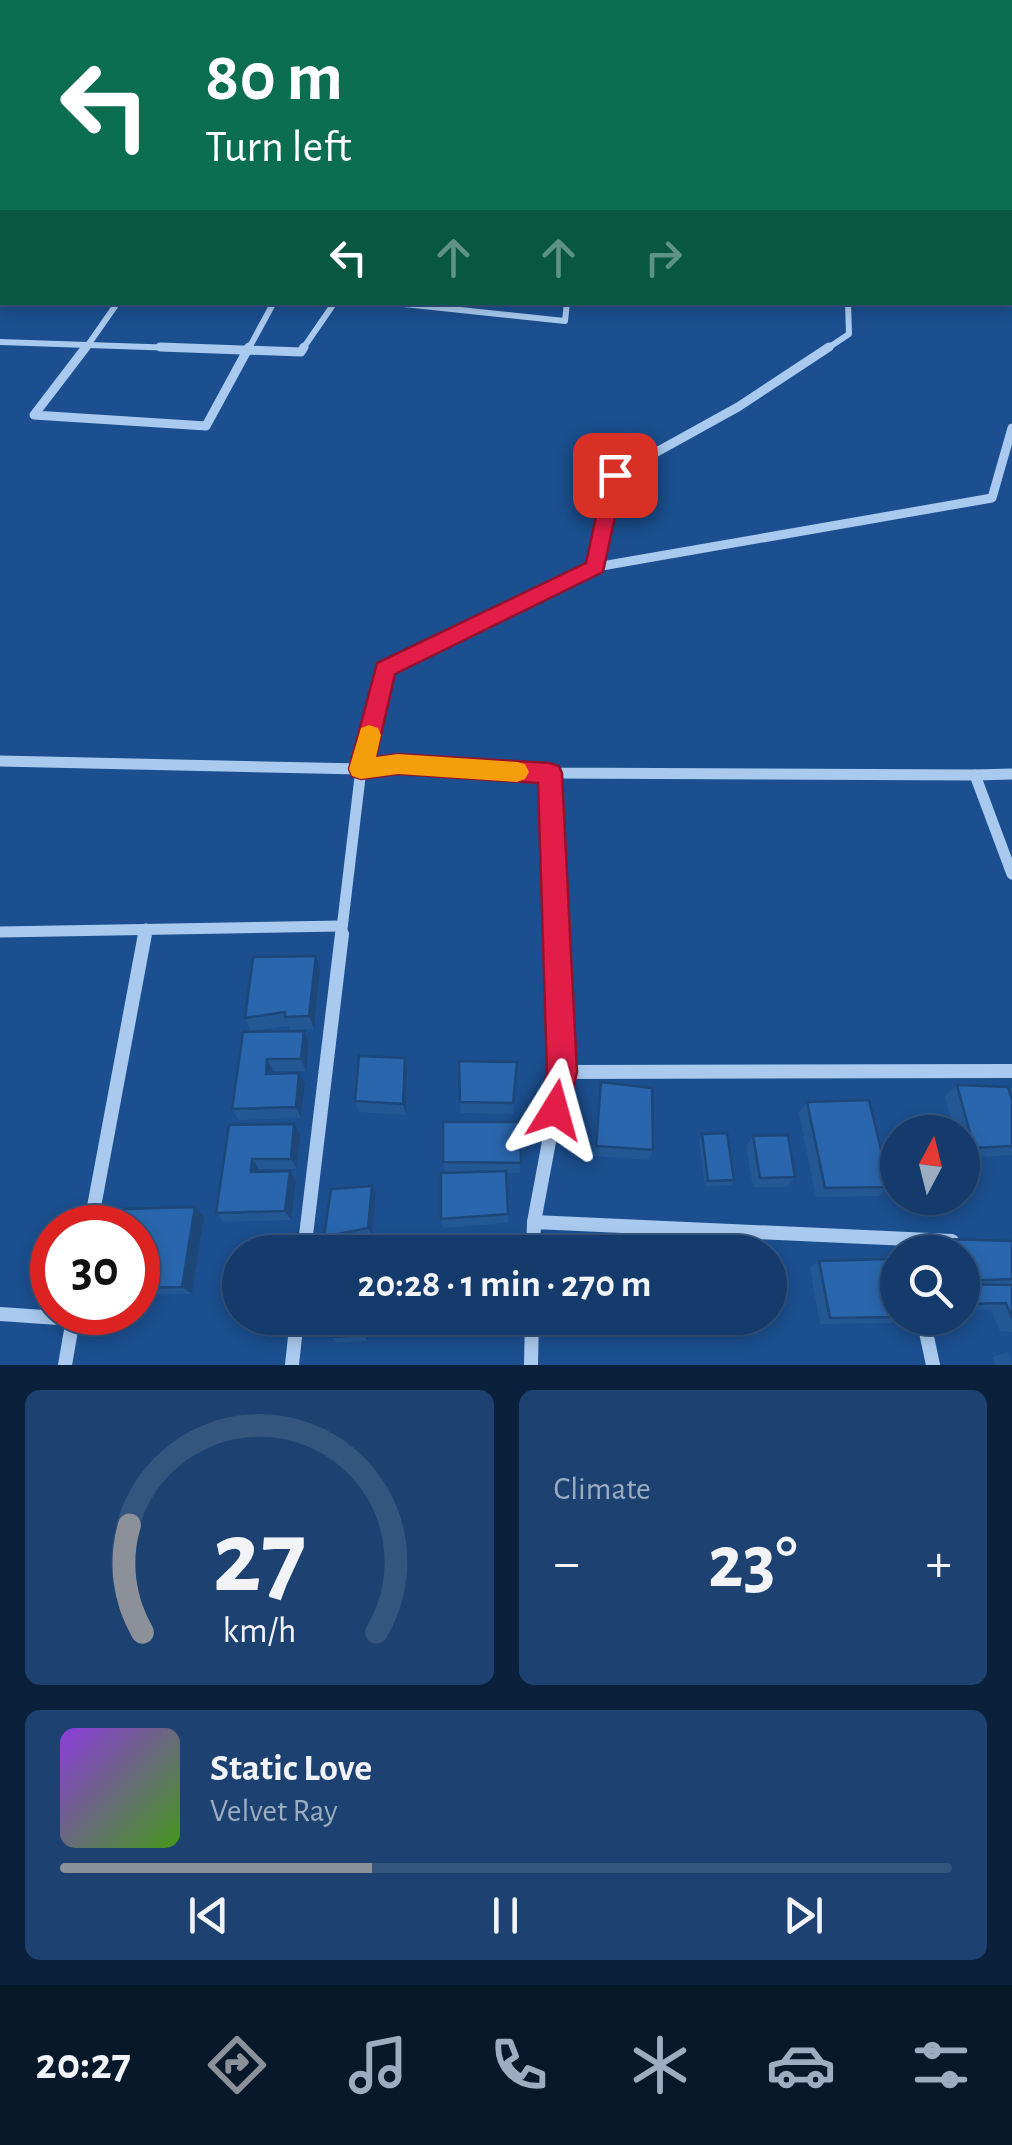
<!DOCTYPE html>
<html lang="en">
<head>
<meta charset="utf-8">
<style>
  body { margin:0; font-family:"Alegreya Sans",sans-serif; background:#1d4271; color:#f1f3f6; height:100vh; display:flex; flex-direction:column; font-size:38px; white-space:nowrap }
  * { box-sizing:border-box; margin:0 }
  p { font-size:32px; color:#9dadc1 }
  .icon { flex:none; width:55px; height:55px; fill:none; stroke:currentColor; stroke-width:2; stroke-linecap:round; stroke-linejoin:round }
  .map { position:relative; height:1365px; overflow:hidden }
  .panel { display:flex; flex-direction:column; gap:25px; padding:25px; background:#0b203b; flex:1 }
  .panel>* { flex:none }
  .hud { position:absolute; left:0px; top:0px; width:1012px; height:305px; box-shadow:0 5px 15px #0003,0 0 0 2px #33557e; background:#0b6e4f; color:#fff; overflow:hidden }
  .needle { width:65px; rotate:7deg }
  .tools { position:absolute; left:880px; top:1115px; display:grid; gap:20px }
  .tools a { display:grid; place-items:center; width:100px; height:100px; border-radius:50%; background:#143b6b; box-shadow:0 5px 15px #0003,0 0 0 2px #33557e; font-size:50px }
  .speed { position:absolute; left:30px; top:1205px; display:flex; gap:20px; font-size:50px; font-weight:700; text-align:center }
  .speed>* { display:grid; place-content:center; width:130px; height:130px; border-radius:50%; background:#143b6b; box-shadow:0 5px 15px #0003,0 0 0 2px #33557e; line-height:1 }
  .speed .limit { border:15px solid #d22; background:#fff; color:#111 }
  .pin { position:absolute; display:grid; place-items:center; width:85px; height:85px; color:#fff; margin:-42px; border-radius:20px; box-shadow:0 5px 15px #0006 }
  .me { position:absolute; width:110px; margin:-55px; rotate:8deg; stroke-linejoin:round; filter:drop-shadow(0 0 8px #0008) }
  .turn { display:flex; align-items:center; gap:35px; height:210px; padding:0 40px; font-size:45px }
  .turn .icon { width:130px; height:130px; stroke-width:2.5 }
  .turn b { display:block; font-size:70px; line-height:85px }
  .lanes { display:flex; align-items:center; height:95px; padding:0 40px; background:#0003; justify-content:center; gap:50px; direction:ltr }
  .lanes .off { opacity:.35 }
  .big { font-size:75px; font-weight:700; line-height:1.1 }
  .panel .tile { flex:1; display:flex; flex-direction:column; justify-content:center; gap:15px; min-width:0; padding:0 35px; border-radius:15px; background:#1d4271 }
  .panel .dial { align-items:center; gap:0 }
  .dial svg { height:260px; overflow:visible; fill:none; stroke:#33557e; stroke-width:7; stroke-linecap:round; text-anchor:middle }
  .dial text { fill:#f1f3f6; stroke:none }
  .song { display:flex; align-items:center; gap:30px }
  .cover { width:120px; height:120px; border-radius:15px; background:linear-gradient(135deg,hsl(270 70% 55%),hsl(100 70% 35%)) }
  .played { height:10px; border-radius:5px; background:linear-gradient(90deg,#8c9099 35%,#33557e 35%) }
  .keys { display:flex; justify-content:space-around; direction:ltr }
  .heat { display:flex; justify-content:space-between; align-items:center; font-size:55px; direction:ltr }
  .panel .tiles { flex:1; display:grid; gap:25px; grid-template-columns:1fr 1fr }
  .tile:last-child { grid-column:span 2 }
  .trip { position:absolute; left:222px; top:1235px; width:565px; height:100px; border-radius:50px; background:#143b6b; box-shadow:0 5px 15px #0003,0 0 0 2px #33557e; font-weight:700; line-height:100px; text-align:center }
  .dock { display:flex; height:160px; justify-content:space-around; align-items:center; background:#08182b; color:#9dadc1 }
  .dock .icon { width:70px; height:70px }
  .dock .current { color:#8c9099 }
  .dock b { font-size:45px; color:#f1f3f6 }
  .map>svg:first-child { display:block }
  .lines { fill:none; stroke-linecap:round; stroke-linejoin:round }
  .minor-far4 { stroke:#a9c9ee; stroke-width:5 }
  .minor-far3 { stroke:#a9c9ee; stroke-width:6 }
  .minor-far2 { stroke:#a9c9ee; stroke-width:9 }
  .minor-far1 { stroke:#a9c9ee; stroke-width:11 }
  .minor { stroke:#a9c9ee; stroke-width:14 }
  .tertiary { fill:#a9c9ee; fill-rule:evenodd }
  .wall { fill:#245895 }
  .shaded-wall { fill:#1d4779 }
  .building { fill:#2a66ad; stroke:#1d4779; stroke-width:2.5 }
  .route { fill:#e11d48; stroke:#92132f; stroke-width:2.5 }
  .slow { fill:#f59e0b }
</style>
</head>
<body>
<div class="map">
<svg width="1012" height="1365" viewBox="0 0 1012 1365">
  <rect width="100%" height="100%" fill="#1b4f8f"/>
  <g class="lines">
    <g class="minor-far4">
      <path d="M263,0L281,2"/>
      <path d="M7,2L11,0"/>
    </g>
    <g class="minor-far3">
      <path d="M1010,271L1012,276"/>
      <path d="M118,302L88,345L236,350"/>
      <path d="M385,302L565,321L567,302"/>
      <path d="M0,342L88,345"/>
      <path d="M84,350L88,345"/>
      <path d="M248,350L274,302"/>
      <path d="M302,350L335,302"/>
      <path d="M825,350L849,334L848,302"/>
    </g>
    <g class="minor-far2">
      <path d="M86,347L34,415L206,426L249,347"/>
      <path d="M160,347L301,352L304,347"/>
      <path d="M596,567L615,475L738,407L829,347"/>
      <path d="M517,605L596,567L992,498L1012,428"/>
    </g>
    <g class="minor-far1">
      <path d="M0,761L361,769L398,764L550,773L975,775L1012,874"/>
      <path d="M550,773L557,937"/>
      <path d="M975,775L1012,774"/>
      <path d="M0,932L341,926"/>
      <path d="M145,937L146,929"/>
      <path d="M341,937L361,769L385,669L522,603"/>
    </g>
    <g class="minor">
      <path d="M556,934L562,1072"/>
      <path d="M534,1222L562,1072L1012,1071"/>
      <path d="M90,1228L145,934"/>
      <path d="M304,1252L342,934"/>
      <path d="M533,1252L534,1222L952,1241"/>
      <path d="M0,1314L73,1319"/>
      <path d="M923,1318L933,1365"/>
      <path d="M65,1365L74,1313"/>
      <path d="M292,1365L297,1318"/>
      <path d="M531,1365L532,1318"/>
    </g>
    <g class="tertiary">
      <path d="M0,78L2,79V83L0,84Z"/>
      <rect x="1010" y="156" width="2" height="6"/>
    </g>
  </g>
  <g class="wall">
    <path d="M327,0H382L381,2L341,1L328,2Z"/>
    <path d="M395,0H422L421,2H395Z"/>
    <path d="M320,970L314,1029L290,1030L289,1026L251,1031L245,1018Z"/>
    <path d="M304,1031L309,1044L306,1071H273V1073L305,1084L301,1118L239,1120L232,1109L243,1032Z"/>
    <path d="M517,1062L513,1114L461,1113L460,1102Z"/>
    <path d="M407,1070L406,1115L359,1112L355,1101Z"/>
    <path d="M601,1082L653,1150L649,1160L593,1156Z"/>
    <path d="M957,1085L1009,1090L1012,1088V1155L962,1158V1132H954L945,1096Z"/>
    <path d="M807,1102L890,1187L879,1196L816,1197L799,1113Z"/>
    <path d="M520,1122V1173H506L508,1223L443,1228L441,1219L445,1172L443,1162Z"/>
    <path d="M229,1125L300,1134L297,1169H259V1172L290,1171L296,1181L291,1220L224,1222L216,1213Z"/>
    <path d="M702,1134L734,1180L731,1185L705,1186L699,1140Z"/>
    <path d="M753,1136L795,1177L787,1187H753L746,1146Z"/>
    <path d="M376,1195L372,1236L330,1245L324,1237Z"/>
    <path d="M204,1216L192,1294L138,1295V1228Z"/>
    <path d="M943,1239L1012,1241V1332L1000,1331L991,1310L962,1311V1252H932L930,1247Z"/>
    <path d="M819,1261L903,1318L891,1323L820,1324L810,1268Z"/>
    <path d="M369,1318L368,1341L336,1343L331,1337Z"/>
    <path d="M1008,1352L1012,1365H995L993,1357Z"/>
  </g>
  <g class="shaded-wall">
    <path d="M316,956L320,970L314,1029L309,1016Z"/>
    <path d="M304,1031L309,1044L306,1071L301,1059Z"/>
    <path d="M405,1058L407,1070L406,1115L403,1104Z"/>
    <path d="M267,1059L273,1071L272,1085L266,1074Z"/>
    <path d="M299,1073L305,1084L301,1118L296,1107Z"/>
    <path d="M294,1124L300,1134L297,1169L291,1159Z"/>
    <path d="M252,1159L259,1169L258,1182L251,1172Z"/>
    <path d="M290,1171L296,1181L291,1220L285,1211Z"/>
    <path d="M372,1186L376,1195L372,1236L368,1228Z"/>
    <path d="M195,1207L204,1216L192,1294L182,1287Z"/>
    <path d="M364,1318H369L368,1341L364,1335Z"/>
  </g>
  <g class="building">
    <path d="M349,0H382L381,2L348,1Z"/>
    <path d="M487,0H509L520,1L486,2Z"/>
    <path d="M525,0H541L542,2H524Z"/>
    <path d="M316,956L309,1016L285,1017V1012L245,1018L253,957Z"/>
    <path d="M304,1031L301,1059H267L266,1074L299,1073L296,1107L232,1109L243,1032Z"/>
    <path d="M359,1056L405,1058L403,1104L355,1101Z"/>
    <path d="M459,1061L517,1062L513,1103L460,1102Z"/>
    <path d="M601,1082L652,1088L653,1150L596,1146Z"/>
    <path d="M957,1085L1008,1087L1012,1099V1146L974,1148Z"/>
    <path d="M869,1100L890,1187L825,1188L807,1102Z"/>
    <path d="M443,1122H520L521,1163L443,1162Z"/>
    <path d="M294,1124L291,1159H252L251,1172L290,1171L285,1211L216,1213L229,1125Z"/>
    <path d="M727,1133L734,1180L708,1181L702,1134Z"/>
    <path d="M788,1135L795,1177L760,1178L753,1136Z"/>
    <path d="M506,1171L508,1214L441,1219V1173Z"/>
    <path d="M372,1186L368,1228L324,1237L331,1189Z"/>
    <path d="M195,1207L182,1287L138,1288V1228H121L125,1209Z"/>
    <path d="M943,1239L1012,1241V1279L962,1281V1252H947Z"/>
    <path d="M889,1259L898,1294V1317L830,1318L819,1261Z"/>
    <path d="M962,1284L1012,1285V1318L1006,1303L966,1304L962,1296Z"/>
    <path d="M334,1318H364V1335L331,1337Z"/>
  </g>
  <path class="route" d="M615,469L624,475L603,572L395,674L376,757L398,754L550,763L559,766L562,773L577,1072L566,1121L555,1125L544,1121L539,1110L547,1072L538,783L398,774L361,779L352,776L349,769L377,663L586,563L605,475Z"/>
  <path class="slow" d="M369,725L378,728L381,735L376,757L398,754L517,762L525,764L529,772L525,779L517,782L398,774L361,779L352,776L349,769L361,728Z"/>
</svg>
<div class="tools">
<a><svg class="needle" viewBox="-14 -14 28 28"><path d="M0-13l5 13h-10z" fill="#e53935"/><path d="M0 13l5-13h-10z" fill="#9dadc1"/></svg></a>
<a><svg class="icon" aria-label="search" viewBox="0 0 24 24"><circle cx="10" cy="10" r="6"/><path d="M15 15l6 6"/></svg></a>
</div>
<div class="speed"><div class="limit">30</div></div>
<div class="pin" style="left:615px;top:475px;background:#d93025"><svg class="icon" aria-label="arrive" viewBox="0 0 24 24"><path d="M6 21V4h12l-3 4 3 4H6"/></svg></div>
<svg class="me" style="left:555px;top:1110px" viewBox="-20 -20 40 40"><path d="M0-17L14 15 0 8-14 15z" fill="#e11d48" stroke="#fff" stroke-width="4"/></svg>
<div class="trip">20:28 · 1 min · 270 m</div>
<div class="hud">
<div class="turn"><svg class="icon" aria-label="left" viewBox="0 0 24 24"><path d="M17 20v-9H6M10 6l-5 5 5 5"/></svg><div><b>80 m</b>Turn left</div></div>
<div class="lanes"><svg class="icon" aria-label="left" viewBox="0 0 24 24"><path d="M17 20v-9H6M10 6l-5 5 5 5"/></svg><svg class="icon off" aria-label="ahead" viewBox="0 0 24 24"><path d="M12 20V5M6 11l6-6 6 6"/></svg><svg class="icon off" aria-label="ahead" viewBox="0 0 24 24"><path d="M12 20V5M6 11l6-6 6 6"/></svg><svg class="icon off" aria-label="right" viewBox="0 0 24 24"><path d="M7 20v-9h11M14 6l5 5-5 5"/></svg></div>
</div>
</div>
<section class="panel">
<div class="tiles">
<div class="tile dial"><svg viewBox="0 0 100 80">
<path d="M14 69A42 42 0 1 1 86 69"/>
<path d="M14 69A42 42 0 0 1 10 36" stroke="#8c9099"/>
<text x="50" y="56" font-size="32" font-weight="700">27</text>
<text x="50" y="72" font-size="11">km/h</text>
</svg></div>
<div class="tile"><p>Climate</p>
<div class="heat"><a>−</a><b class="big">23°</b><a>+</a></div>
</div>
<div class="tile">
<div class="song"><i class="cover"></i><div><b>Static Love</b><p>Velvet Ray</p></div></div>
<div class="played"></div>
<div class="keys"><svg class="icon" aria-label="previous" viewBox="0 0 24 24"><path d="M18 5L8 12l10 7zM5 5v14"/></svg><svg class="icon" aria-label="pause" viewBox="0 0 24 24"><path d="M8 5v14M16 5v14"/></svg><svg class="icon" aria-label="next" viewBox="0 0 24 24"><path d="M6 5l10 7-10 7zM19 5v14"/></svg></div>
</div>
</div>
</section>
<nav class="dock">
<b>20:27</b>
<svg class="icon current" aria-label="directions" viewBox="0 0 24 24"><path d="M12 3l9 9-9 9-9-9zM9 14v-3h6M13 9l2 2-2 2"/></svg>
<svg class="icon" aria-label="music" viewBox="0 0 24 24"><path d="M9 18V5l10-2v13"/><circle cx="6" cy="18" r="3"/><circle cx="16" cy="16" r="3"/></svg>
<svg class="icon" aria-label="phone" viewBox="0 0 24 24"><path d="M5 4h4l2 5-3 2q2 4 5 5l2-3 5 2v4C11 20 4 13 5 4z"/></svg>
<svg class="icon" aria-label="climate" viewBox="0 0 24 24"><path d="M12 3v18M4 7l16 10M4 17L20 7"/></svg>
<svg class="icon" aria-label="car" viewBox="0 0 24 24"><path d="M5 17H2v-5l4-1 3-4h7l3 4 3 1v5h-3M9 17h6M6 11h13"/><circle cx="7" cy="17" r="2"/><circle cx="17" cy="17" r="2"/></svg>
<svg class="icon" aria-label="filters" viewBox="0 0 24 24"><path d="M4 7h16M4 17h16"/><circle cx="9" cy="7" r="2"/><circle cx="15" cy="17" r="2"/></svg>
</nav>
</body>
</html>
